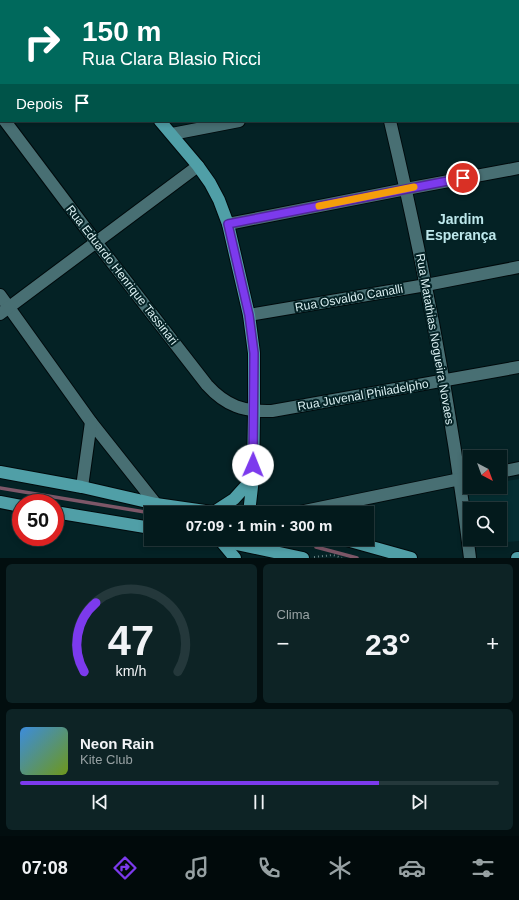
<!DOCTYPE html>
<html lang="pt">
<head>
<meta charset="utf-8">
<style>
  body { margin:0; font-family:Helvetica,sans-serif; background:#0d2325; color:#f1f3f6; height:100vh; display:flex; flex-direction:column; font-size:15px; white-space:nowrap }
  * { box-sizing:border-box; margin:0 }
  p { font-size:13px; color:#97a1a3 }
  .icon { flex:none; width:22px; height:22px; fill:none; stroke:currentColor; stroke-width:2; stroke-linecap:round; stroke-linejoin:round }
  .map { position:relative; height:558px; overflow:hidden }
  .panel { display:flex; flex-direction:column; gap:6px; padding:6px; background:#020e0f; flex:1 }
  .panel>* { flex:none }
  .guide { position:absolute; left:0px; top:0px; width:519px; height:122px; box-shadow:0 2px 6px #0003,0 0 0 1px #24383b; background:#00695c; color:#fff; overflow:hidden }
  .needle { width:26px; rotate:139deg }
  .tools { position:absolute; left:463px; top:450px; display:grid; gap:8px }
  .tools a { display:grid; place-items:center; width:44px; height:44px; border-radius:0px; background:#031a1c; box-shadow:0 2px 6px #0003,0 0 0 1px #24383b; font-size:20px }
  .speed { position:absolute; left:12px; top:494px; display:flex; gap:8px; font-size:20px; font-weight:700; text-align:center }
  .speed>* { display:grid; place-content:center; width:52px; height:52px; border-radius:50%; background:#031a1c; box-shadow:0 2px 6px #0003,0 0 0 1px #24383b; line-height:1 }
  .speed .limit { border:6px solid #d22; background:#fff; color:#111 }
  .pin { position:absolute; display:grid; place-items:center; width:34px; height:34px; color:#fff; margin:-17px; border:2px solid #fff; border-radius:50%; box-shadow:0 1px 4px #0007 }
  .me { position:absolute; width:44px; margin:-22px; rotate:1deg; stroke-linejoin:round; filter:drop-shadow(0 0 3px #0008) }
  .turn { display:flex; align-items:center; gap:14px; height:84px; padding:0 16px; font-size:18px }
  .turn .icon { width:52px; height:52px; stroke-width:2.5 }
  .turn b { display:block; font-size:28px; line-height:34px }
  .then { display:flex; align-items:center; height:38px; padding:0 16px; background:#0003; gap:8px; font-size:15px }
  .big { font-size:30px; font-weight:800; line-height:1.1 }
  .panel .tile { flex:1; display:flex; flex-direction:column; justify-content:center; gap:6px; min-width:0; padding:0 14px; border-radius:6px; background:#0d2325 }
  .panel .dial { align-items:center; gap:0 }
  .dial svg { height:104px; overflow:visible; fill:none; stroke:#24383b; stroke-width:7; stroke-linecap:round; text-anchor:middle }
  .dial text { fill:#f1f3f6; stroke:none }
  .song { display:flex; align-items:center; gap:12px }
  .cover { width:48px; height:48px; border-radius:6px; background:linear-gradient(135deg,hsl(210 70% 55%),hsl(80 70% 35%)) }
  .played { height:4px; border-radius:2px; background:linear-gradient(90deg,#7c3aed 75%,#24383b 75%) }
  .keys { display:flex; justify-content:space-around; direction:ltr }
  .heat { display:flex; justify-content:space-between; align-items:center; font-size:22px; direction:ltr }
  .panel .tiles { flex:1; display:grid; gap:6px; grid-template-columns:1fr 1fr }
  .tile:last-child { grid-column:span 2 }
  .trip { position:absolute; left:144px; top:506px; width:230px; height:40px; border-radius:0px; background:#031a1c; box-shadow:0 2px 6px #0003,0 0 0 1px #24383b; font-weight:800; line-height:40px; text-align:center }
  .tabs { display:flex; height:64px; justify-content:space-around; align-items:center; background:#010a0b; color:#97a1a3 }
  .tabs .icon { width:28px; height:28px }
  .tabs .active { color:#7c3aed }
  .tabs b { font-size:18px; color:#f1f3f6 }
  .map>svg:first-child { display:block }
  .built { fill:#052e32 }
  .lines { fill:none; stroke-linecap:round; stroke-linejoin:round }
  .stream { stroke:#7d5768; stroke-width:3.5 }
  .minor-casing { stroke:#000a0c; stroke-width:14 }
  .major-casing { stroke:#000a0c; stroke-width:14 }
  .path { stroke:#688284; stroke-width:2; stroke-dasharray:1 3; stroke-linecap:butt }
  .minor { stroke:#486f73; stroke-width:12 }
  .major { stroke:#509fa7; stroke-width:12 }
  .route-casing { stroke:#51269a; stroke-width:10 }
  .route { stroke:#7c3aed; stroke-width:7 }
  .slow { stroke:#f59e0b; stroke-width:7 }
  .labels { text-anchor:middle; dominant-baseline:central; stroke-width:4; stroke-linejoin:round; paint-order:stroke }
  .street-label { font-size:12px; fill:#dcf1f3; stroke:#042225 }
  .quarter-label { font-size:14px; font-weight:bold; fill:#bde7eb; stroke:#042225 }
</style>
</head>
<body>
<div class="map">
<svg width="519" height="558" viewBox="0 0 519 558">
  <rect width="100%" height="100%" fill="#042225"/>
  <path class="built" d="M519,479V541L475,545L474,539H500V509L470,510L467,489L476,487H500V482Z"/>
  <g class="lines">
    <g class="stream">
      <path d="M0,488L151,513"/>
      <path d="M316,547L357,558"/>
    </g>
    <defs>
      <g id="minor">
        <path d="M347,0V1"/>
        <path d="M133,1L135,0"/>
        <path d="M303,1L305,0"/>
        <path d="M0,50H1"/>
        <path d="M518,69H519"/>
        <path d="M5,121L96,242L207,385C226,406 244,412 272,411L519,367"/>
        <path d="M390,121C424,265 452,411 470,558"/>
        <path d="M172,134L239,121"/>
        <path d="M228,224L406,189L519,168"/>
        <path d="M0,295L91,422L156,504"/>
        <path d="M0,314L198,166"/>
        <path d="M249,315L426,285L519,267"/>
        <path d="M500,472L519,468"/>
        <path d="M82,487L91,422"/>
        <path d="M295,513L470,477"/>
      </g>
      <g id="major">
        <path d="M48,0L49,1"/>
        <path d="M160,121L198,166L210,183L219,200L228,224L249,315L254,353V412L253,478L249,513"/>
        <path d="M0,472L82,487L156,504L219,513"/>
        <path d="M0,502L21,506"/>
        <path d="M55,512L151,528"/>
        <path d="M214,512L234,499L253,478"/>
        <path d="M213,539L303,558"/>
        <path d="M343,539L411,558"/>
        <path d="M220,540L235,558"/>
        <path d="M517,558H519"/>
      </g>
    </defs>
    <use href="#minor" class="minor-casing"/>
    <use href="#major" class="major-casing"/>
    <path class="path" d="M314,557L333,555L342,558"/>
    <use href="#minor" class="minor"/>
    <use href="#major" class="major"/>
  </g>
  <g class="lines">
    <defs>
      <path id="route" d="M253,465L254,353L249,315L228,224L463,178"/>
    </defs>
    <use href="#route" class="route-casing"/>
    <use href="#route" class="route"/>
    <path class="slow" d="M319,206L414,187"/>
  </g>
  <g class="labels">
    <g class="street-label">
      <text transform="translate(122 275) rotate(52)">Rua Eduardo Henrique Tassinari</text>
      <text transform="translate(349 298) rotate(-10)">Rua Osvaldo Canalli</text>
      <text transform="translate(435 339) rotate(80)">Rua Matathias Nogueira Novaes</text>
      <text transform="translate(363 395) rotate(-10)">Rua Juvenal Philadelpho</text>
    </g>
    <g class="quarter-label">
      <text x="461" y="219">Jardim<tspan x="461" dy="16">Esperança</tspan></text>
    </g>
  </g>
</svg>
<div class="tools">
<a><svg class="needle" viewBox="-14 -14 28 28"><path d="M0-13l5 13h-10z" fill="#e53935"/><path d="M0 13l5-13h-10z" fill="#97a1a3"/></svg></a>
<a><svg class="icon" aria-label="search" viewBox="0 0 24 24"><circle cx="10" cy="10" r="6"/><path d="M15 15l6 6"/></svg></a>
</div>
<div class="speed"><div class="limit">50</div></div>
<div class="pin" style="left:463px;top:178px;background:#d93025"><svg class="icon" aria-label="arrive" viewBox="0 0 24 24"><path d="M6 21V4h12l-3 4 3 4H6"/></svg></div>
<svg class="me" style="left:253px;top:465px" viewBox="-20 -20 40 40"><circle r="19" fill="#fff"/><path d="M0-13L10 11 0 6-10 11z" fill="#7c3aed"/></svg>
<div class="trip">07:09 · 1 min · 300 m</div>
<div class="guide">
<div class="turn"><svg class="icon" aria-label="right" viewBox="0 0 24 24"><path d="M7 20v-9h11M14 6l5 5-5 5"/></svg><div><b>150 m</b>Rua Clara Blasio Ricci</div></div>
<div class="then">Depois<svg class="icon" aria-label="arrive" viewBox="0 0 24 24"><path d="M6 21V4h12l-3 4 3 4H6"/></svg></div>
</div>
</div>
<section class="panel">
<div class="tiles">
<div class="tile dial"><svg viewBox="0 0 100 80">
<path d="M14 69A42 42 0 1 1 86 69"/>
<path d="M14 69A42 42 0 0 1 23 16" stroke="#7c3aed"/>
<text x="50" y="56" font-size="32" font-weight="700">47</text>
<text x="50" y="72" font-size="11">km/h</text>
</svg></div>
<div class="tile"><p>Clima</p>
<div class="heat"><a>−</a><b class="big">23°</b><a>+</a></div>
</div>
<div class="tile">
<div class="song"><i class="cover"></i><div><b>Neon Rain</b><p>Kite Club</p></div></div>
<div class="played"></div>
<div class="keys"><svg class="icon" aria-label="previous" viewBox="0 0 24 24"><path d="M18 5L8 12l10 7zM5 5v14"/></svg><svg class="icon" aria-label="pause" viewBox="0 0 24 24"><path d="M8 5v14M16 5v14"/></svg><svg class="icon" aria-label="next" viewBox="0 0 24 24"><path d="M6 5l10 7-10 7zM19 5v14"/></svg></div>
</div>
</div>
</section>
<nav class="tabs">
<b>07:08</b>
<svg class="icon active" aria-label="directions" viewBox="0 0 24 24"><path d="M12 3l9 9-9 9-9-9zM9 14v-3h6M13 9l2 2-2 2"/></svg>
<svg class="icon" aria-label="music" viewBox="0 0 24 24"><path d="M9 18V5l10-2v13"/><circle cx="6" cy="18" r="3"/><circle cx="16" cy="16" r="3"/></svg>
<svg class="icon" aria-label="phone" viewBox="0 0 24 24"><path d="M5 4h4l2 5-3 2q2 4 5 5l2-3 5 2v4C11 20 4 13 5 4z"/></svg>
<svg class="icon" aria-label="climate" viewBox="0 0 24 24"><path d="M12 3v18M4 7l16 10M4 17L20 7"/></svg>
<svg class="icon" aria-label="car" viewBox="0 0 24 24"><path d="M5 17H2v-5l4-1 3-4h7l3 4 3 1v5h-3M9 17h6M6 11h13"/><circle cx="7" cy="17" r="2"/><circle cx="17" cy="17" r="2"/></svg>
<svg class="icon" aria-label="filters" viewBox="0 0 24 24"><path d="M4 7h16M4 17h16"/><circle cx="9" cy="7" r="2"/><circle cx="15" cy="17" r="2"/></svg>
</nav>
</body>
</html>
